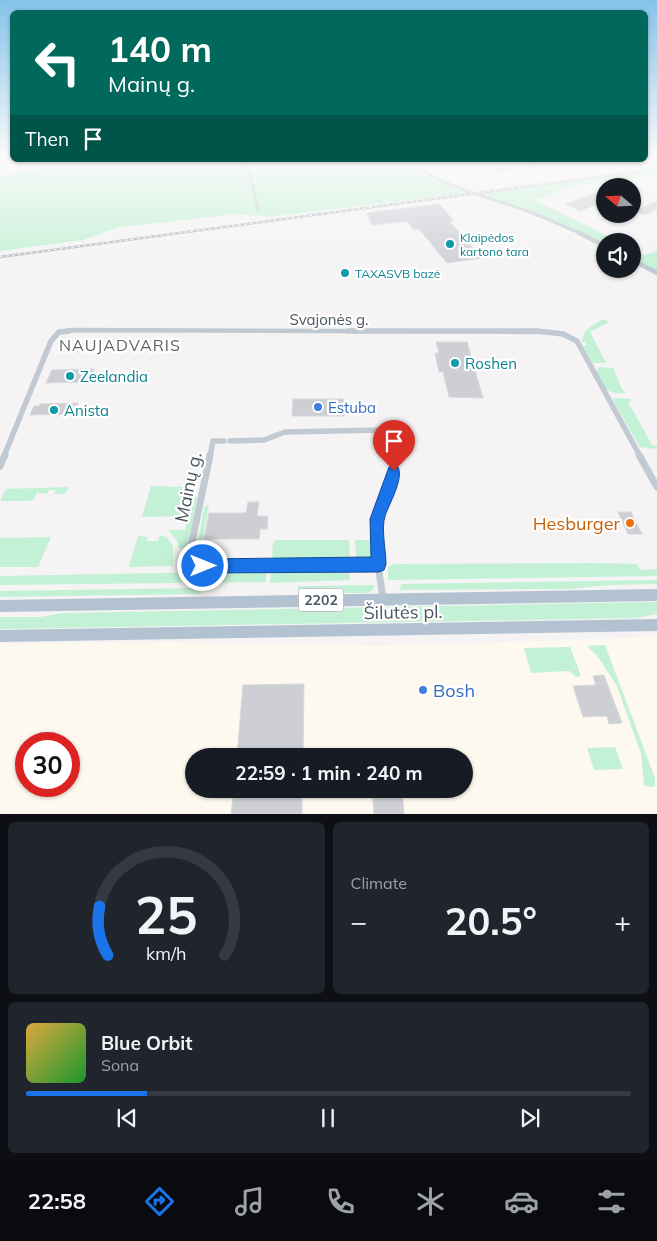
<!DOCTYPE html>
<html lang="en">
<head>
<meta charset="utf-8">
<style>
  body { margin:0; font-family:Mulish,sans-serif; background:#20242c; color:#f1f3f6; height:100vh; display:flex; flex-direction:column; font-size:19px; white-space:nowrap }
  * { box-sizing:border-box; margin:0 }
  p { font-size:16px; color:#9ea1a6 }
  .icon { flex:none; width:28px; height:28px; fill:none; stroke:currentColor; stroke-width:2; stroke-linecap:round; stroke-linejoin:round }
  .map { position:relative; height:814px; overflow:hidden }
  .side { display:flex; flex-direction:column; gap:8px; padding:8px; background:#0d0f14; flex:1 }
  .side>* { flex:none }
  .top-card { position:absolute; left:10px; top:10px; width:638px; height:152px; border-radius:8px; box-shadow:0 1px 4px #0004; background:#00695c; color:#fff; overflow:hidden }
  .needle { width:32px; rotate:289deg }
  .fabs { position:absolute; left:596px; top:178px; display:grid; gap:10px }
  .fabs a { display:grid; place-items:center; width:45px; height:45px; border-radius:50%; background:#171b24; box-shadow:0 1px 4px #0004; font-size:25px }
  .speed { position:absolute; left:15px; top:732px; display:flex; gap:10px; font-size:25px; font-weight:700; text-align:center }
  .speed>* { display:grid; place-content:center; width:65px; height:65px; border-radius:50%; background:#171b24; box-shadow:0 1px 4px #0004; line-height:1 }
  .speed .limit { border:8px solid #d22; background:#fff; color:#111 }
  .pin { position:absolute; display:grid; place-items:center; width:42px; height:42px; color:#fff; margin:-51px -21px; border-radius:50% 50% 50% 0; rotate:-45deg; box-shadow:0 0 5px #0007 }
  .pin .icon { rotate:45deg }
  .me { position:absolute; width:55px; margin:-28px; rotate:90deg; stroke-linejoin:round; filter:drop-shadow(0 0 4px #0008) }
  .turn { display:flex; align-items:center; gap:18px; height:105px; padding:0 15px; font-size:22px }
  .turn .icon { width:65px; height:65px; stroke-width:2.5 }
  .turn b { display:block; font-size:35px; line-height:42px }
  .then { display:flex; align-items:center; height:48px; padding:0 15px; background:#0003; gap:10px; font-size:19px }
  .big { font-size:38px; font-weight:700; line-height:1.1 }
  .side .card { flex:1; display:flex; flex-direction:column; justify-content:center; gap:8px; min-width:0; padding:0 18px; border-radius:8px; background:#20242c }
  .side .dial { align-items:center; gap:0 }
  .dial svg { height:130px; overflow:visible; fill:none; stroke:#363941; stroke-width:7; stroke-linecap:round; text-anchor:middle }
  .dial text { fill:#f1f3f6; stroke:none }
  .song { display:flex; align-items:center; gap:15px }
  .cover { width:60px; height:60px; border-radius:8px; background:linear-gradient(135deg,hsl(40 70% 55%),hsl(130 70% 35%)) }
  .played { height:5px; border-radius:2px; background:linear-gradient(90deg,#1a73e8 20%,#363941 20%) }
  .keys { display:flex; justify-content:space-around; direction:ltr }
  .heat { display:flex; justify-content:space-between; align-items:center; font-size:28px; direction:ltr }
  .side .tiles { flex:1; display:grid; gap:8px; grid-template-columns:1fr 1fr }
  .card:last-child { grid-column:span 2 }
  .trip { position:absolute; left:185px; top:748px; width:288px; height:50px; border-radius:25px; background:#171b24; box-shadow:0 1px 4px #0004; font-weight:700; line-height:50px; text-align:center }
  .menu { display:flex; height:80px; justify-content:space-around; align-items:center; background:#090b0e; color:#9ea1a6 }
  .menu .icon { width:35px; height:35px }
  .menu .current { color:#1a73e8 }
  .menu b { font-size:22px; color:#f1f3f6 }
  .map>svg:first-child { display:block }
  .commercial { fill:#fdf9ef; fill-rule:evenodd }
  .green { fill:#c3f1d5 }
  .building { fill:#cdcfd5; stroke:#d7d9de }
  .lines { fill:none; stroke-linecap:round; stroke-linejoin:round }
  .street-far3 { stroke:#c1cad2; stroke-width:3 }
  .street-far2 { stroke:#c1cad2; stroke-width:4.5 }
  .street-far1 { stroke:#c1cad2; stroke-width:5.5 }
  .street { stroke:#c1cad2; stroke-width:7 }
  .primary { fill:#b3c2d1; fill-rule:evenodd }
  .rail-casing { stroke:#b5b8bd; stroke-width:2.5 }
  .rail { stroke:#fff; stroke-width:1; stroke-dasharray:3; stroke-linecap:butt }
  .route { fill:#1a73e8; stroke:#114b97 }
  .culture-dot { fill:#0f9aa8; stroke:#fff; stroke-width:2 }
  .shop-dot { fill:#3f7fe0; stroke:#fff; stroke-width:2 }
  .food-dot { fill:#e8710a; stroke:#fff; stroke-width:2 }
  .labels { text-anchor:middle; dominant-baseline:central; stroke-width:4.5; stroke-linejoin:round; paint-order:stroke }
  .far-culture-label { font-size:12px; fill:#0d838f; stroke:#fff; text-anchor:start }
  .shield { fill:#fff; stroke:#808990; stroke-width:1 }
  .shield-label { font-size:14px; font-weight:bold; fill:#4a5661 }
  .street-label { font-size:15px; fill:#4a5661; stroke:#fff }
  .culture-label { font-size:15px; fill:#0d838f; stroke:#fff; text-anchor:start }
  .shop-label { font-size:15px; fill:#366cbe; stroke:#fff; text-anchor:start }
  .neighbourhood-label { font-size:16px; letter-spacing:1px; fill:#5f6368; stroke:#fff }
  .near-street-label { font-size:18px; fill:#4a5661; stroke:#fff }
  .near-food-label { font-size:18px; fill:#c56008; stroke:#fff; text-anchor:end }
  .near-shop-label { font-size:18px; fill:#366cbe; stroke:#fff; text-anchor:start }
</style>
</head>
<body>
<div class="map">
<svg width="657" height="814" viewBox="0 0 657 814">
  <rect width="100%" height="100%" fill="#f5f3f3"/>
  <path class="commercial" d="M657,637V813L0,814V644L169,642L381,646ZM26,744H69V786H26ZM194,756H464V789H194Z"/>
  <g class="green">
    <path d="M80,160H399L426,176L468,193L268,217L238,214L130,226L118,227L83,240L0,251V176Z"/>
    <path d="M657,170V175L573,186L535,200L617,241H605V245L537,213L478,194Z"/>
    <path d="M632,249L645,255L657,251V271L633,259Z"/>
    <path d="M604,319L609,322L590,332L606,363H593L583,346L587,345L585,342H582C583,329 593,325 604,319Z"/>
    <path d="M599,367L613,368L622,389L626,393C606,395 605,388 596,372Z"/>
    <path d="M614,398L631,399V401L628,402L652,445L657,446V449L640,447L613,400Z"/>
    <path d="M151,486L183,487L197,498L187,548H179L177,541L168,530H185L188,516L142,517Z"/>
    <path d="M69,487L65,494H54L56,490H49L47,494L37,492L34,499L29,501H0L6,489Z"/>
    <path d="M209,503L199,562L195,558L204,508Z"/>
    <path d="M160,535L167,537L173,547V566L129,567L138,536L147,537V541H158Z"/>
    <path d="M51,537L38,567H0V538Z"/>
    <path d="M276,540H349L350,560L272,562L273,542Z"/>
    <path d="M355,540H370L372,556L370,559L356,561Z"/>
    <path d="M592,563L637,564L640,570L657,569V576L388,580V567L394,564Z"/>
    <path d="M350,569V580L270,583L271,570Z"/>
    <path d="M267,571L266,582L0,585V576Z"/>
    <path d="M657,580V584L608,585L570,589L399,590L402,584Z"/>
    <path d="M374,585V589L367,593H298V586Z"/>
    <path d="M196,588L203,594L0,597V591Z"/>
    <path d="M657,602V614L636,618L0,629V617H40L63,613Z"/>
    <path d="M605,645L655,778V786L649,787L644,785L641,754L617,686L598,657L587,646Z"/>
    <path d="M570,647L581,676L576,677L569,671L531,673L524,648Z"/>
    <path d="M615,747L623,769L594,770L587,748Z"/>
  </g>
  <g class="building">
    <path d="M605,189V204L603,205L599,203L580,211L565,204Z"/>
    <path d="M657,201V209L645,215L635,211Z"/>
    <path d="M439,204L454,221H449L482,258L447,263L419,229L414,230L407,221L372,225L367,213Z"/>
    <path d="M436,342H467L483,398L449,397L443,372H439L435,353H439Z"/>
    <path d="M94,369L89,382L46,383L52,370Z"/>
    <path d="M293,399H343L344,416H292Z"/>
    <path d="M78,403L73,414L30,415L34,406H39L40,404Z"/>
    <path d="M248,502H259L257,516H268L267,529H260L259,539H204L209,513H246Z"/>
    <path d="M618,512H631L642,534H628Z"/>
    <path d="M604,675L622,723L609,724L607,716L583,717L573,686L596,685L593,676Z"/>
    <path d="M304,684L303,756H237L243,685Z"/>
    <path d="M234,789H302V814H231Z"/>
    <path d="M372,789H402L404,814H374Z"/>
  </g>
  <g class="lines">
    <g class="street-far3">
      <path d="M246,160L258,209"/>
      <path d="M407,160C439,184 476,194 513,206C537,214 559,224 582,234"/>
      <path d="M0,162L4,157"/>
    </g>
    <g class="street-far2">
      <path d="M579,233L605,246"/>
      <path d="M632,260L657,273"/>
      <path d="M60,332L73,330L551,332"/>
    </g>
    <g class="street-far1">
      <path d="M348,331H537L563,334L577,341L640,456"/>
      <path d="M230,441L264,440L285,432L380,430L388,435L393,456"/>
      <path d="M4,456L51,341L59,332L69,331"/>
      <path d="M210,456L213,441H224"/>
    </g>
    <g class="street">
      <path d="M210,455L187,566L379,564"/>
      <path d="M393,455V464"/>
      <path d="M639,455L657,487"/>
      <path d="M0,466L5,455"/>
      <path d="M383,599C380,573 372,544 377,518C380,501 392,488 394,471"/>
    </g>
    <g class="primary">
      <path d="M657,589V601L0,612V600Z"/>
      <path d="M657,619V631L0,642V630Z"/>
    </g>
    <defs>
      <g id="rail">
        <path d="M645,159H657"/>
        <path d="M579,162L597,160"/>
        <path d="M496,170L538,166"/>
        <path d="M0,257L657,169"/>
      </g>
    </defs>
    <use href="#rail" class="rail-casing"/>
    <use href="#rail" class="rail"/>
  </g>
  <linearGradient id="sky" x2="0" y2="1"><stop stop-color="#85c3ea"/><stop offset="0.58" stop-color="#fafafa"/><stop offset="1" stop-color="#fafafa" stop-opacity="0"/></linearGradient>
  <rect width="657" height="271" fill="url(#sky)"/>
  <path class="route" d="M394,466L398,467C404,479 389,504 385,516C381,528 386,552 386,564L384,570L379,572L203,573L198,571L196,566L198,561L203,559L371,557L370,519L389,467Z"/>
  <g class="culture-dot">
    <circle cx="450" cy="244" r="5"/>
    <circle cx="345" cy="273" r="5"/>
    <circle cx="455" cy="363" r="5"/>
    <circle cx="70" cy="376" r="5"/>
    <circle cx="54" cy="410" r="5"/>
  </g>
  <g class="shop-dot">
    <circle cx="318" cy="407" r="5"/>
    <circle cx="423" cy="690" r="5"/>
  </g>
  <circle class="food-dot" cx="630" cy="523" r="5"/>
  <g class="labels">
    <g class="far-culture-label">
      <text x="460" y="237">Klaipėdos<tspan x="460" dy="14">kartono tara</tspan></text>
      <text x="355" y="273">TAXASVB bazė</text>
    </g>
    <rect class="shield" x="298.5" y="588.5" width="45" height="23" rx="4"/>
    <g class="shield-label">
      <text x="321" y="600">2202</text>
    </g>
    <g class="street-label">
      <text x="329" y="319">Svajonės g.</text>
    </g>
    <g class="culture-label">
      <text x="465" y="363">Roshen</text>
      <text x="80" y="376">Zeelandia</text>
      <text x="64" y="410">Anista</text>
    </g>
    <g class="shop-label">
      <text x="328" y="407">Estuba</text>
    </g>
    <g class="neighbourhood-label">
      <text x="120" y="345">NAUJADVARIS</text>
    </g>
    <g class="near-street-label">
      <text transform="translate(188 487) rotate(-78)">Mainų g.</text>
      <text transform="translate(403 612) rotate(-1)">Šilutės pl.</text>
    </g>
    <g class="near-food-label">
      <text x="620" y="523">Hesburger</text>
    </g>
    <g class="near-shop-label">
      <text x="433" y="690">Bosh</text>
    </g>
  </g>
</svg>
<div class="fabs">
<a><svg class="needle" viewBox="-14 -14 28 28"><path d="M0-13l5 13h-10z" fill="#e53935"/><path d="M0 13l5-13h-10z" fill="#9ea1a6"/></svg></a>
<a><svg class="icon" aria-label="sound" viewBox="0 0 24 24"><path d="M4 9h4l5-4v14l-5-4H4zM17 9q2 3 0 6"/></svg></a>
</div>
<div class="speed"><div class="limit">30</div></div>
<div class="pin" style="left:394px;top:471px;background:#d93025"><svg class="icon" aria-label="arrive" viewBox="0 0 24 24"><path d="M6 21V4h12l-3 4 3 4H6"/></svg></div>
<svg class="me" style="left:203px;top:566px" viewBox="-20 -20 40 40"><circle r="17" fill="#1a73e8" stroke="#fff" stroke-width="3"/><path d="M0-11L8 9 0 5-8 9z" fill="#fff"/></svg>
<div class="trip">22:59 · 1 min · 240 m</div>
<div class="top-card">
<div class="turn"><svg class="icon" aria-label="left" viewBox="0 0 24 24"><path d="M17 20v-9H6M10 6l-5 5 5 5"/></svg><div><b>140 m</b>Mainų g.</div></div>
<div class="then">Then<svg class="icon" aria-label="arrive" viewBox="0 0 24 24"><path d="M6 21V4h12l-3 4 3 4H6"/></svg></div>
</div>
</div>
<section class="side">
<div class="tiles">
<div class="card dial"><svg viewBox="0 0 100 80">
<path d="M14 69A42 42 0 1 1 86 69"/>
<path d="M14 69A42 42 0 0 1 9 39" stroke="#1a73e8"/>
<text x="50" y="56" font-size="32" font-weight="700">25</text>
<text x="50" y="72" font-size="11">km/h</text>
</svg></div>
<div class="card"><p>Climate</p>
<div class="heat"><a>−</a><b class="big">20.5°</b><a>+</a></div>
</div>
<div class="card">
<div class="song"><i class="cover"></i><div><b>Blue Orbit</b><p>Sona</p></div></div>
<div class="played"></div>
<div class="keys"><svg class="icon" aria-label="previous" viewBox="0 0 24 24"><path d="M18 5L8 12l10 7zM5 5v14"/></svg><svg class="icon" aria-label="pause" viewBox="0 0 24 24"><path d="M8 5v14M16 5v14"/></svg><svg class="icon" aria-label="next" viewBox="0 0 24 24"><path d="M6 5l10 7-10 7zM19 5v14"/></svg></div>
</div>
</div>
</section>
<nav class="menu">
<b>22:58</b>
<svg class="icon current" aria-label="directions" viewBox="0 0 24 24"><path d="M12 3l9 9-9 9-9-9zM9 14v-3h6M13 9l2 2-2 2"/></svg>
<svg class="icon" aria-label="music" viewBox="0 0 24 24"><path d="M9 18V5l10-2v13"/><circle cx="6" cy="18" r="3"/><circle cx="16" cy="16" r="3"/></svg>
<svg class="icon" aria-label="phone" viewBox="0 0 24 24"><path d="M5 4h4l2 5-3 2q2 4 5 5l2-3 5 2v4C11 20 4 13 5 4z"/></svg>
<svg class="icon" aria-label="climate" viewBox="0 0 24 24"><path d="M12 3v18M4 7l16 10M4 17L20 7"/></svg>
<svg class="icon" aria-label="car" viewBox="0 0 24 24"><path d="M5 17H2v-5l4-1 3-4h7l3 4 3 1v5h-3M9 17h6M6 11h13"/><circle cx="7" cy="17" r="2"/><circle cx="17" cy="17" r="2"/></svg>
<svg class="icon" aria-label="filters" viewBox="0 0 24 24"><path d="M4 7h16M4 17h16"/><circle cx="9" cy="7" r="2"/><circle cx="15" cy="17" r="2"/></svg>
</nav>
</body>
</html>
